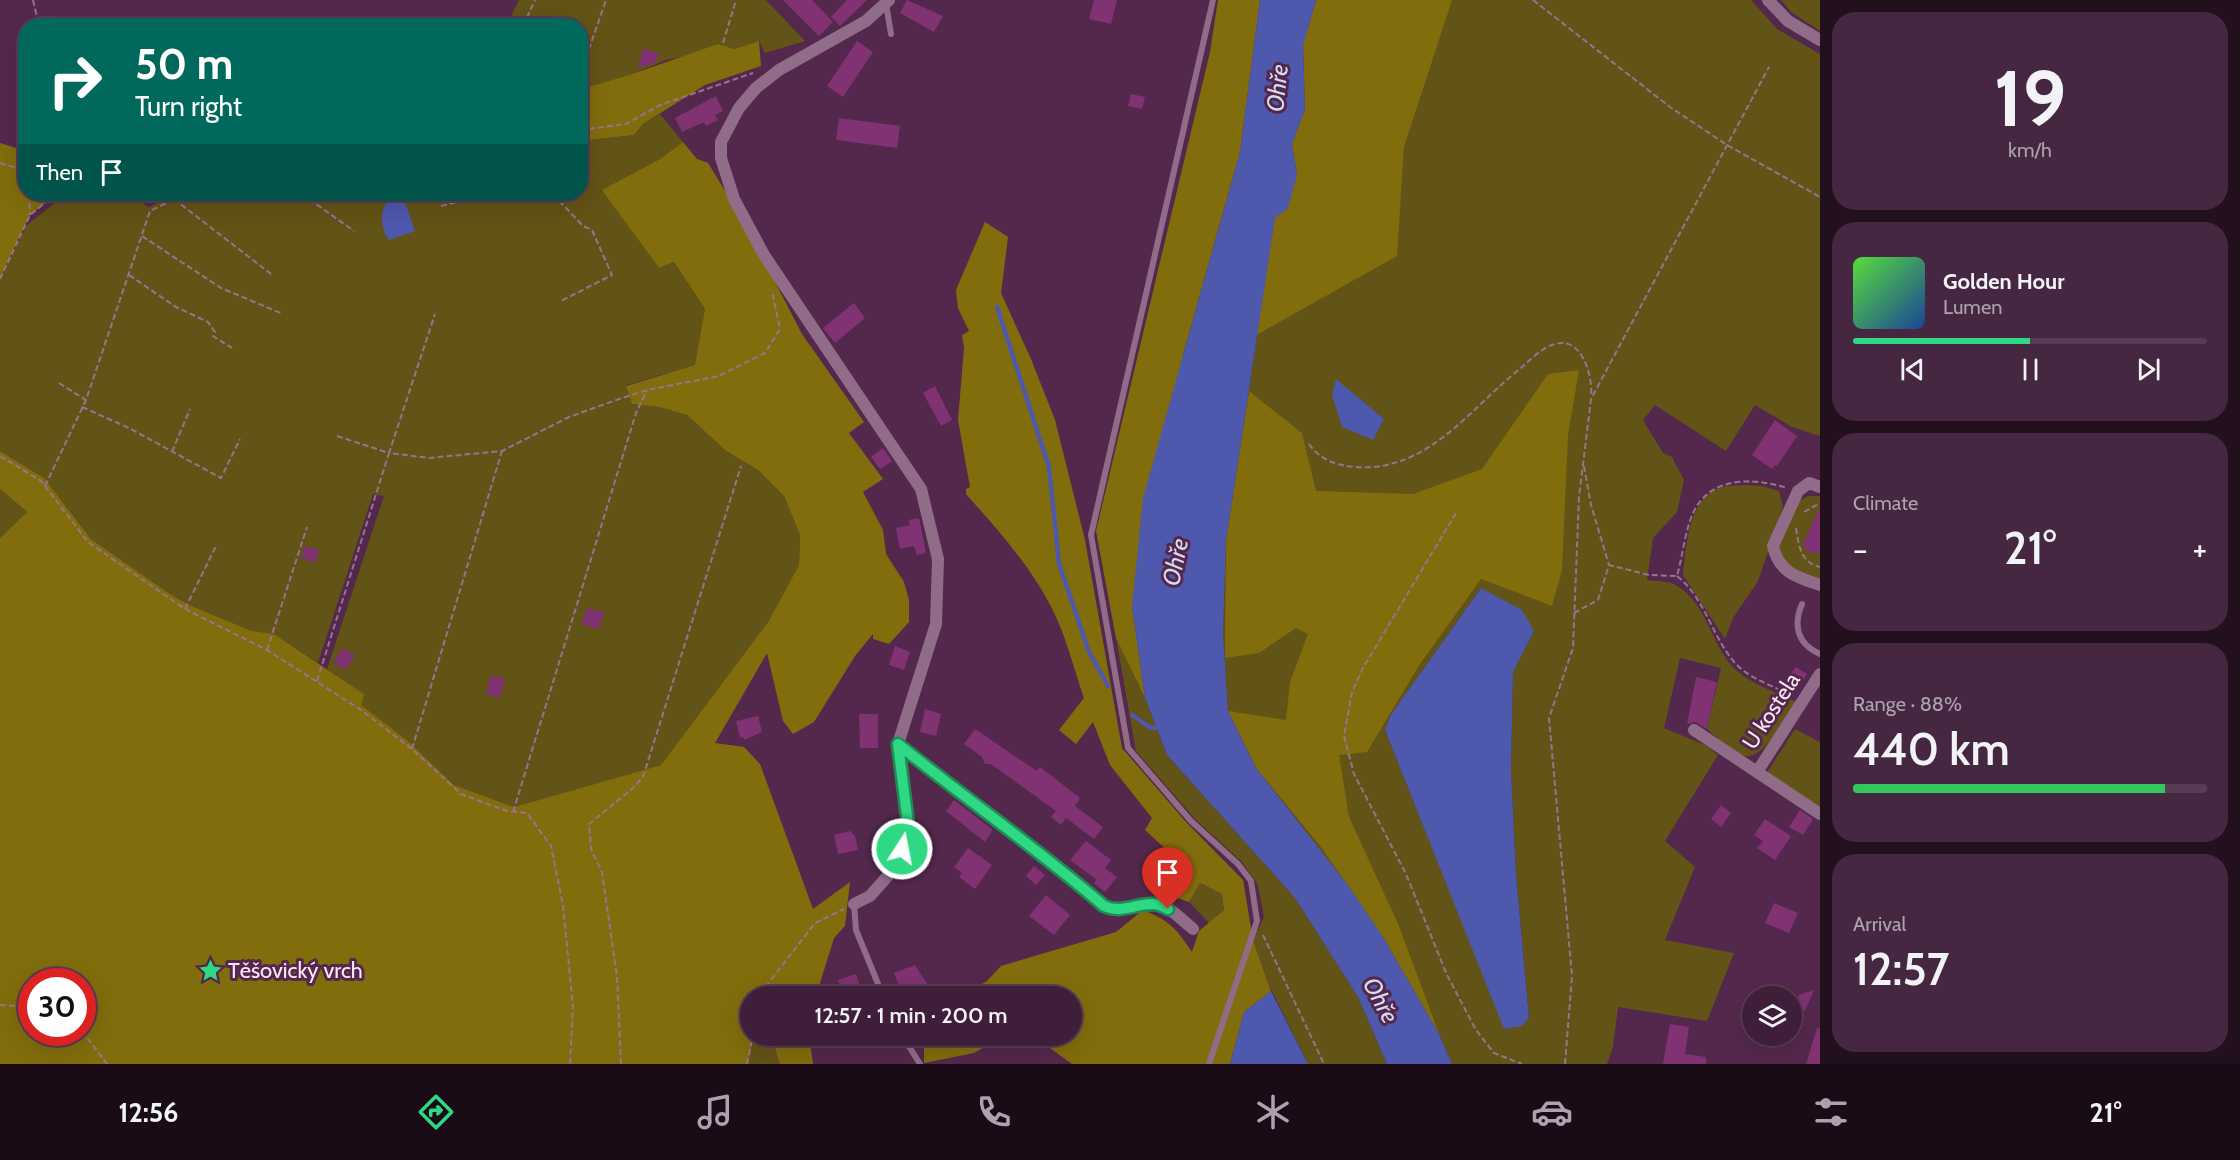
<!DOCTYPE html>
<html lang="en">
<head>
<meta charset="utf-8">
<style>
  body { margin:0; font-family:Cabin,sans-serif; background:#462741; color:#f1f3f6; height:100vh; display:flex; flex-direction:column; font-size:22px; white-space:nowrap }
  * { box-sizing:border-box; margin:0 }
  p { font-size:20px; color:#ada2ae }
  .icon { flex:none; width:33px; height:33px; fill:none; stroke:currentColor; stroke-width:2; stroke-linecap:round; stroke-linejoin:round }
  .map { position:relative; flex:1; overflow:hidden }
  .side { display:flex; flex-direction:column; gap:12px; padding:12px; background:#23101f; width:420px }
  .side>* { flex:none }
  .guide { position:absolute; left:18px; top:18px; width:570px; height:183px; border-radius:24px; box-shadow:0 6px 24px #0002,0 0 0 2px #583c53; background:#00695c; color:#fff; overflow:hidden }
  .buttons { position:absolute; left:1742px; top:986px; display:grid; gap:12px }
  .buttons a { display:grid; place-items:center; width:60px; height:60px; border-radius:50%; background:#3f1e39; box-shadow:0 6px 24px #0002,0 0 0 2px #583c53; font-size:30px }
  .speed { position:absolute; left:18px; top:968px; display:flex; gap:12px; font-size:30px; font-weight:700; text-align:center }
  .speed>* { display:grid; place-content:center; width:78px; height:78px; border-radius:50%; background:#3f1e39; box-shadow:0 6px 24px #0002,0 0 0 2px #583c53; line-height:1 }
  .speed .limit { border:9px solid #d22; background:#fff; color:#111 }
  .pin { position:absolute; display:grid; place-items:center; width:51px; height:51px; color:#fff; margin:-62px -26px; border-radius:50% 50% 50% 0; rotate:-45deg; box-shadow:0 0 6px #0007 }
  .pin .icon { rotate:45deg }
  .me { position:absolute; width:66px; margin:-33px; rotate:11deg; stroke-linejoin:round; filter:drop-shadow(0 0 4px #0008) }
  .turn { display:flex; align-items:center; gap:21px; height:126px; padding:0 18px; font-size:27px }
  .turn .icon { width:78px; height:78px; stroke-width:2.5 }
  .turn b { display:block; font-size:42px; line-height:51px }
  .then { display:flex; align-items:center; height:57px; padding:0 18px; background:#0003; gap:12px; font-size:22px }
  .big { font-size:45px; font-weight:600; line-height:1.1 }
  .side .card { flex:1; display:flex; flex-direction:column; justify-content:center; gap:9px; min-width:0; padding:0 21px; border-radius:24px; background:#462741 }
  .side .dial { align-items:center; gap:0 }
  .dial b { font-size:78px; line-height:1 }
  .song { display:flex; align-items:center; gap:18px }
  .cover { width:72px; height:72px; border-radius:9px; background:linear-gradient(135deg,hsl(110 70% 55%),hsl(220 70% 35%)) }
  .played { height:6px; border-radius:3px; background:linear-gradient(90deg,#2fd883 50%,#583c53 50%) }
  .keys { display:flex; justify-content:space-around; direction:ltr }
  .heat { display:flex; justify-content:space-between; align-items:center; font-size:33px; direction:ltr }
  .charge { height:9px; border-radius:4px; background:linear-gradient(90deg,#34c759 88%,#583c53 0) }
  .trip { position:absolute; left:740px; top:986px; width:342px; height:60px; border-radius:30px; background:#3f1e39; box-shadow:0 6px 24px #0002,0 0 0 2px #583c53; font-weight:600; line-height:60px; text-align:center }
  .menu { display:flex; height:96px; justify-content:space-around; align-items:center; background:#190c17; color:#ada2ae }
  .menu .icon { width:42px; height:42px }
  .menu .on { color:#2fd883 }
  .menu b { font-size:27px; color:#f1f3f6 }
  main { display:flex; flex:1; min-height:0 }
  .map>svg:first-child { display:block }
  .green { fill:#625316; fill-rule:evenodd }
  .forest { fill:#826d0c; fill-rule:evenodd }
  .water { fill:#4e58ad }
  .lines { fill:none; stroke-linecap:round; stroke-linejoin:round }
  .stream { stroke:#4e58ad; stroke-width:4.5 }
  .building { fill:#803272 }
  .path { stroke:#97738f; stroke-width:2; stroke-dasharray:6 3; stroke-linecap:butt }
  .service { stroke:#916c88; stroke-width:6 }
  .minor { stroke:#916c88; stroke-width:12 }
  .tertiary { stroke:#916c88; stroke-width:12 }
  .route-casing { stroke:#1f8c55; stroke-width:15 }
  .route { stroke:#2fd883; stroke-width:10 }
  .labels { text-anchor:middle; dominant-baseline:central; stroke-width:6; stroke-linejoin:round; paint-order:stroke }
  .street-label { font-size:22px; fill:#ffe8f8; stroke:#54284c }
  .poi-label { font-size:22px; fill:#ffe8f8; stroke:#54284c; text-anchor:start }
  .water-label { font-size:24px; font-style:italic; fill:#d6dcf3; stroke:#54284c }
</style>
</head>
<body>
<main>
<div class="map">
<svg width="1820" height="1064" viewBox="0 0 1820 1064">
  <rect width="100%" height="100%" fill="#54284c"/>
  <g class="green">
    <path d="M519,0H766L805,41L765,53L759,41L734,49L723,48L666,60L632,74L581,89L580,26H506Z"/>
    <path d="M1316,0H1751L1777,29L1820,54V436L1792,427L1755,405L1726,451L1655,405L1643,420L1663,453L1672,457L1684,480L1677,512L1653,538L1647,580C1655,581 1667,581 1674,584C1706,601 1710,641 1732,666C1747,683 1776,692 1796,702C1786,717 1763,764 1741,755C1729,750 1717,737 1707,729L1721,668L1680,658L1664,728L1707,746L1718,755L1665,841L1695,867L1665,940L1734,953L1707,1021L1618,1007L1613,1047L1607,1064H1452L1439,1034L1383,937L1347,884L1256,768L1228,711L1223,633L1226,541L1275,217L1297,175L1292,144L1305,110ZM1481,588L1534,631L1513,672L1511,770L1516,873L1529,1017L1505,1029L1385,730L1390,716Z"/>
    <path d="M1781,0H1820V31L1791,12Z"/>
    <path d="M660,114L683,142L660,159L603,190L659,268L674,262L705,309L696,365L626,385L632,404L659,407L687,415L726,451L758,470L784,496L800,535L799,565L768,622L661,765L514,807L454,785L408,741L360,705L363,694L327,669L384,496L373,494L318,663L274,634L252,631L189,605L170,594L91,539L44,478L0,451V278L27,225L66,194H141L144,204L149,207L177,194H580L581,141L634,135L643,124Z"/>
    <path d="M1745,485L1762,486L1779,491L1783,507L1758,581L1733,618L1725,639L1683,575C1686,547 1688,498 1721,487C1728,485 1738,486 1745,485Z"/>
    <path d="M0,489L27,512L0,538Z"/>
    <path d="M1808,496H1820V582L1791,571L1778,550L1797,502Z"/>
    <path d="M1116,638L1145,698L1167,755L1295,898L1358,997L1387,1064H1308L1270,987L1253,940L1264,917L1258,885L1242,862L1196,820L1136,751Z"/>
    <path d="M1795,729L1820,742V808L1769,775L1768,771Z"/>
    <path d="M1199,883L1222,894L1224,910L1209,923L1189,902Z"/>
    <path d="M754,1035H767L773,1042L780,1064H747Z"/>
  </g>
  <g class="forest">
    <path d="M1218,0H1260L1240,152L1183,355L1132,606L1145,698L1116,638L1096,531L1210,52Z"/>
    <path d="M1316,0H1452L1404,147L1397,256L1256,335L1275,217L1297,175L1292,144L1305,110L1303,45Z"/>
    <path d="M759,41L761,66L705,85L643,124L634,135L581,141V89L632,74L718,44L734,49Z"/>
    <path d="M683,142L697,159L708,163L743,220L802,334L864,422L849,433L883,479L863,492L883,530L886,554L904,582L909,600V622L889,644L873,639V634L855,656L814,722L793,734L783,721L767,653L715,743L744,747L760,764L813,909L850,882L845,926L834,938L816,996H750V1035H754L747,1064H0V538L27,512L0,489V451L44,478L91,539L170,594L189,605L252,631L274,634L364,694L361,705L408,741L454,785L514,807L661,765L768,622L799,565L800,535L784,496L758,470L726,451L687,415L659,407L632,404L626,386L695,365L705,309L674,262L659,268L602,190L660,159ZM32,981H82V1032H32Z"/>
    <path d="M0,143L16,148H25L26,194H57L30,215L0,278Z"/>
    <path d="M985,222L1008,237L1001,293L1031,359L1055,420L1085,540L1122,748L1186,822L1243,880L1253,940L1271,991L1244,1012L1230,1064H1072L1032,1035H1071V996H960L987,981L1001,966L1116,932L1143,910C1170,921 1176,928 1192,952L1199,931L1224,910L1222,894L1200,883L1189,902L1160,892L1181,863L1145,830L1152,818L1110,765L1093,722L1076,744L1059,730L1084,698C1075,672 1068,644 1057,619C1036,572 998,530 966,494V489L970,487L958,420L964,348L962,335L969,331L958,308L956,290Z"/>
    <path d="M1579,370L1568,435L1562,570L1552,606L1481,579L1420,664L1367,752L1339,755L1349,817L1399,926L1439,1034L1383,937L1321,847L1256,768L1228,711L1286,720L1290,682L1308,634L1296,628L1259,653L1225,658L1226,541L1249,391L1302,433L1316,491L1413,494L1482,469L1548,374Z"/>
    <path d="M767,1035H809L813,1064H780L773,1042Z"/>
    <path d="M924,1035H1005L974,1053L924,1063Z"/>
  </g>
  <g class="water">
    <path d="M1260,0H1316L1303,46L1305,110L1292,144L1297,175L1288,208L1275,218L1226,541L1223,633L1228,711L1256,768L1347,884L1383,937L1439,1034L1452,1064H1387L1358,997L1295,898L1167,755L1145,698L1132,606L1143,498L1240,152Z"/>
    <path d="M397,194L406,205L415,231L389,240C378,226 379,202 397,194Z"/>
    <path d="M1336,379L1384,419L1373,440L1342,427L1332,395Z"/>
    <path d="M1481,588L1522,610L1534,631L1513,672L1511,770L1516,874L1529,1018L1522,1026L1504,1029L1385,730L1390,716Z"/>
    <path d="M1271,991L1308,1064H1230L1244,1012Z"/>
  </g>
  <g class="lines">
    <g class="stream">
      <path d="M997,307L1049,467L1059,564L1089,652L1108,686"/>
      <path d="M1132,715L1151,728L1162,727"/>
    </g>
  </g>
  <g class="building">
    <path d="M783,0H812L833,22L819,36Z"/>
    <path d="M847,0H867L840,26L831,17Z"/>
    <path d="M907,0L943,16L934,32L900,13Z"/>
    <path d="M1094,0H1117L1111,24L1089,19Z"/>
    <path d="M857,41L873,52L843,97L827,86Z"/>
    <path d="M644,48L659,54L655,63L637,68Z"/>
    <path d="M1131,94L1145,97L1142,109L1128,106Z"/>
    <path d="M716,96L723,111L715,115L718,120L706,126L704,122L682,132L675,118Z"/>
    <path d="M839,118L900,126L897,148L836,140Z"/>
    <path d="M854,303L865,318L835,343L823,328Z"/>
    <path d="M935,386L952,420L941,426L923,393Z"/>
    <path d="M1775,420L1797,436L1777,466L1775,465L1772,469L1752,455Z"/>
    <path d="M883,448L892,461L880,469L871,457Z"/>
    <path d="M1820,507V552L1813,554L1806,550L1803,543Z"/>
    <path d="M919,518L926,553L917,555L914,546L900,549L896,528L910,525L908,520Z"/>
    <path d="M305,546L319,550L316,563L301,558Z"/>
    <path d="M587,608L604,612L599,629L582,624Z"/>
    <path d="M895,646L910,652L904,670L889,665Z"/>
    <path d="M342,648L355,655L346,670L333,663Z"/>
    <path d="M1796,667L1807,674L1800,685L1788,677Z"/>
    <path d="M491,675L505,679L500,698L486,694Z"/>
    <path d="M1696,677L1717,682L1707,729L1695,722L1687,724Z"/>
    <path d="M925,709L941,714L936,736L920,732Z"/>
    <path d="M859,714H878V748H860Z"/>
    <path d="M758,716L762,732L744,740V737L740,738L736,721Z"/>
    <path d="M975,729L1037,771L1040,767L1080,798L1075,806L1103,827L1094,839L1066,818L1061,825L1051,817L1056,811L991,764H985L982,757L964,744Z"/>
    <path d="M954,800L993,830L985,842L946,811Z"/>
    <path d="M1721,805L1731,813L1721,827L1711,819Z"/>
    <path d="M1800,810L1813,819L1803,835L1789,827Z"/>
    <path d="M1765,819L1791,836L1775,860L1757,848L1763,841L1754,835Z"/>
    <path d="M850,831L855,836L858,850L838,854L834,835Z"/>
    <path d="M1086,841L1111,860L1105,868L1117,877L1105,892L1094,883L1097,880L1070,860Z"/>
    <path d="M968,848L992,865L975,889L959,877L962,873L954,867Z"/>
    <path d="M1034,866L1045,875L1036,885L1026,876Z"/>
    <path d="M1046,895L1070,915L1054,935L1029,916Z"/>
    <path d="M1774,903L1798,913L1789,933L1765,923Z"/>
    <path d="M915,965L935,996H903L894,973Z"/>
    <path d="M856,974L862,993L844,996L838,980Z"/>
    <path d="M1814,990L1805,1011L1794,1007L1799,995Z"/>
    <path d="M1670,1024L1689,1027L1685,1054L1706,1057V1064H1663Z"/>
    <path d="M1817,1028H1820V1064H1806Z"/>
  </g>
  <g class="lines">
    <g class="path">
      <path d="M33,0L39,26"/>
      <path d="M1533,0L1670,107L1727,145L1820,197"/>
      <path d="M523,26L535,0"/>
      <path d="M723,43L736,0"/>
      <path d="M580,75L606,0"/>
      <path d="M580,130L626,124L660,105L753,73"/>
      <path d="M0,163L20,169L26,182"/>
      <path d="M29,194L30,215"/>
      <path d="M302,194L354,231"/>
      <path d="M553,194L583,226L592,230L612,275L561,301"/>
      <path d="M174,199L271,274"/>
      <path d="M441,206L491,194"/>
      <path d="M142,236L221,288L283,314"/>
      <path d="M129,275L176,307L208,322L215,332L213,336L232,348"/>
      <path d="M0,279L30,215L56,194"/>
      <path d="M59,383L86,400"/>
      <path d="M82,407L129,428L221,478L240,439"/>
      <path d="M337,436L389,453L435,314"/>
      <path d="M1309,444C1320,460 1338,466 1356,467C1429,472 1470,408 1522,367C1531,359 1541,349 1552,345C1581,333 1593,375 1591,396"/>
      <path d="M172,452L190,409"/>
      <path d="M0,456L41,481L88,542L185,609L267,650L361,710L412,749L461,794L507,811L527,813L551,846L563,905L573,1007L570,1064"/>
      <path d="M1584,466L1591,505L1609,565"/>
      <path d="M45,486L86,400L150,211L185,194"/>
      <path d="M1804,512L1820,503"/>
      <path d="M1456,513L1363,668L1352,692L1344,736L1354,774L1406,874L1447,975L1476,1030L1494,1053L1522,1064"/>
      <path d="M1796,528C1799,546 1800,562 1820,567"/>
      <path d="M1677,576C1706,599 1712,638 1736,664C1750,679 1774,686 1792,696"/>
      <path d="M185,609L216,546"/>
      <path d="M1574,613L1598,600L1609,565L1649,575L1677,576C1682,558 1684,539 1690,521C1704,477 1748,476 1787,488"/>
      <path d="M267,650L307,527"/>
      <path d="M317,681L389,453L429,458L502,451L569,417L619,399L647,390L719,376L765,353L780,329L772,291"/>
      <path d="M412,749L502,451"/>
      <path d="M513,812L636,413L647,390"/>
      <path d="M1263,935L1324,1064"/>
      <path d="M764,996L767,985L815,923L844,909"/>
      <path d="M0,1005L32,1007"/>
      <path d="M82,1031L107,1064"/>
      <path d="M621,1064L617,977L602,872L591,849L589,824L632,789L643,777L741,466"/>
      <path d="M747,1064L753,1035"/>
      <path d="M1565,1064L1572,976L1549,718L1573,648L1579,497L1591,399L1769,67"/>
    </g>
    <g class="service">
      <path d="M886,4L891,34"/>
      <path d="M1802,604C1793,625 1797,644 1820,654"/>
      <path d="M854,904L856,930L883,996"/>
      <path d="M902,1035L920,1064"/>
      <path d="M1209,1064L1257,921L1251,881L1238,864L1191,821L1128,748L1091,535L1213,0"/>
    </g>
    <g class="minor">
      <path d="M1820,487L1809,483L1798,491L1773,546C1779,573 1797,577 1820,585"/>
      <path d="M1694,730L1820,814"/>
      <path d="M898,744C966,799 1038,849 1104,906C1121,913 1135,904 1152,904C1168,904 1181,919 1193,929"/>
      <path d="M1757,772L1820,674"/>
      <path d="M854,904L870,896L893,870L902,849L908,824L898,744L936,624L938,559L921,489L764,255L734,199L721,158V142L739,108L756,88L779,70L866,21L889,0"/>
    </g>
    <path class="tertiary" d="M1768,0L1788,21L1820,40"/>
  </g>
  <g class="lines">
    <defs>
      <path id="route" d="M902,849L908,824L898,744C966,799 1038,849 1104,906C1122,914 1136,903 1154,904C1158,904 1164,907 1168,909"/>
    </defs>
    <use href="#route" class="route-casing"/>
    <use href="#route" class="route"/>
  </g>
  <defs>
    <symbol id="sight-bare" viewBox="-9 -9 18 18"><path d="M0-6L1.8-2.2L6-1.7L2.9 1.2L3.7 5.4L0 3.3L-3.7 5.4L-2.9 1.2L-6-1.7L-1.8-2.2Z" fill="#2fd883" stroke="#54284c" stroke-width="2.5" paint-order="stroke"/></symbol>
  </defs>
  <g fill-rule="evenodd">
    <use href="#sight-bare" x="194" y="954" width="33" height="33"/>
  </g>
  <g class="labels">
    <g class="street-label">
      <text transform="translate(1771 711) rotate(-57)">U kostela</text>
    </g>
    <g class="poi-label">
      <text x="228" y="970">Těšovický vrch</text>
    </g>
    <g class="water-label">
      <text transform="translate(1277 88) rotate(-84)">Ohře</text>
      <text transform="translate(1175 562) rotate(-78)">Ohře</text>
      <text transform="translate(1381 1000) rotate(62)">Ohře</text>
    </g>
  </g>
</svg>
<div class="buttons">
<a><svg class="icon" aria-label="layers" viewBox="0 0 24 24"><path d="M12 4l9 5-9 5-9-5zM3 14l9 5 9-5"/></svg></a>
</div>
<div class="speed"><div class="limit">30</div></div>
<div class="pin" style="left:1168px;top:909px;background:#d93025"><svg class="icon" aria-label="arrive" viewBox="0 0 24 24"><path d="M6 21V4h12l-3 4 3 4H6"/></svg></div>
<svg class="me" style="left:902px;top:849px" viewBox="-20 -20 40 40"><circle r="17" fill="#2fd883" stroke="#fff" stroke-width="3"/><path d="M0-11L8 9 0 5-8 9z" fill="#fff"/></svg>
<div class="trip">12:57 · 1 min · 200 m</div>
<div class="guide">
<div class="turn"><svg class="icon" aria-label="right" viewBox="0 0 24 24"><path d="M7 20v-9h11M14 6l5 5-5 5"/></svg><div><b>50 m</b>Turn right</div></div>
<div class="then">Then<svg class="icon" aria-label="arrive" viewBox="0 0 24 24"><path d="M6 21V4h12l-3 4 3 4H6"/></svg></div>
</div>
</div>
<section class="side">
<div class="card dial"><b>19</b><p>km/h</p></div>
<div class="card">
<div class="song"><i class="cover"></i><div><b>Golden Hour</b><p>Lumen</p></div></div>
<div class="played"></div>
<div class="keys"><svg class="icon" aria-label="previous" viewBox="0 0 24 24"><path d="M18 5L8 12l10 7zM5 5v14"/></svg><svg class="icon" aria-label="pause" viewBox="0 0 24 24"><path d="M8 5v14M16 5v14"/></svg><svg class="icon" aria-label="next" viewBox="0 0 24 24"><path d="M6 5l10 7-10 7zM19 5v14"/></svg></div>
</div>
<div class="card"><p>Climate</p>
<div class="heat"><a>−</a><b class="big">21°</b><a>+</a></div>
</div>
<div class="card"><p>Range · 88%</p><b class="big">440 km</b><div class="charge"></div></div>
<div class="card"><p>Arrival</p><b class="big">12:57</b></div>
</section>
</main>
<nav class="menu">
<b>12:56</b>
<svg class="icon on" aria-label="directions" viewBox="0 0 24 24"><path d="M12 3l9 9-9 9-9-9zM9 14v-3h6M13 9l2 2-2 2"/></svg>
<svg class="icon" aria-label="music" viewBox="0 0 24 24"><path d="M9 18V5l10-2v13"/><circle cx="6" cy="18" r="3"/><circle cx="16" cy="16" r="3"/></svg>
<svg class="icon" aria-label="phone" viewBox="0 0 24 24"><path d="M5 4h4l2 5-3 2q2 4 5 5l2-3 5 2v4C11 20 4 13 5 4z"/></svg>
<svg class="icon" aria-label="climate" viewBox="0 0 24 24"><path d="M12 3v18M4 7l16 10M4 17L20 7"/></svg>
<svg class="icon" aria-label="car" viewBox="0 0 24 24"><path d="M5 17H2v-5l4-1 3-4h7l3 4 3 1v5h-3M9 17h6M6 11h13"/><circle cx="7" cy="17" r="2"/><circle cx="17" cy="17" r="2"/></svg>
<svg class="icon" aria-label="filters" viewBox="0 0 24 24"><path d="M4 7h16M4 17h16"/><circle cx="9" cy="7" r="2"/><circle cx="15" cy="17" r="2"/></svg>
<b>21°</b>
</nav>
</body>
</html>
